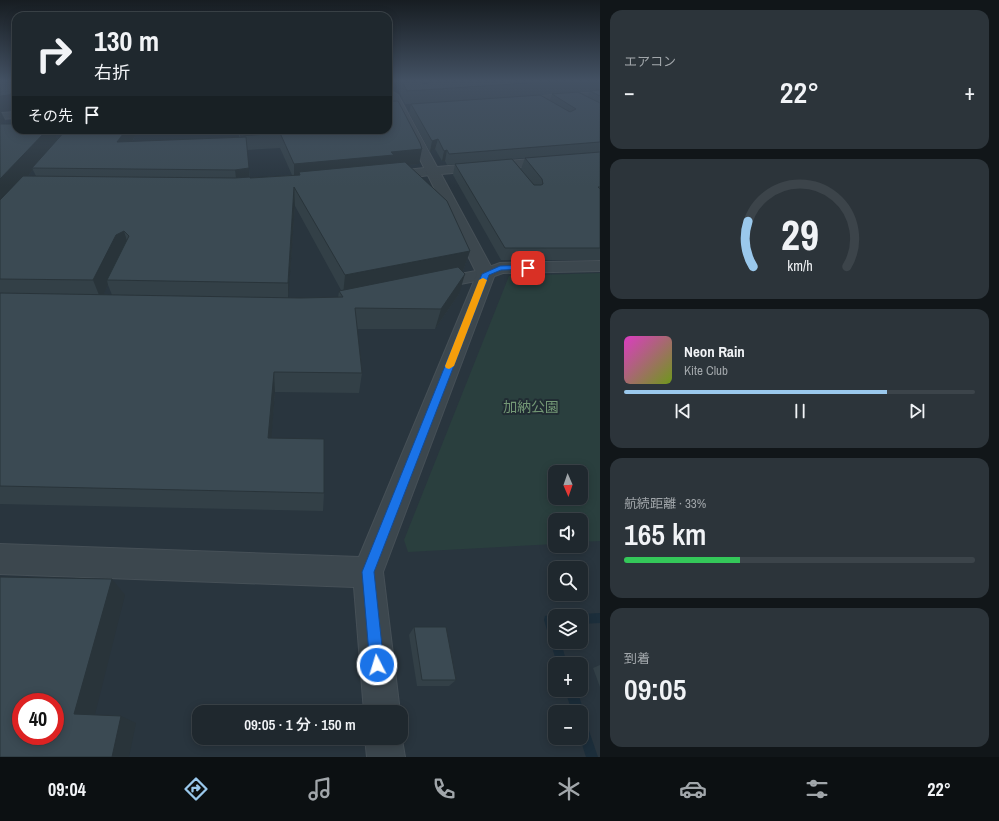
<!DOCTYPE html>
<html lang="ja">
<head>
<meta charset="utf-8">
<style>
  body { margin:0; font-family:"Archivo Narrow","Noto Sans JP",sans-serif; background:#2c343a; color:#f1f3f6; height:100vh; display:flex; flex-direction:column; font-size:15px; white-space:nowrap }
  * { box-sizing:border-box; margin:0 }
  p { font-size:13px; color:#a1a6aa }
  .icon { flex:none; width:22px; height:22px; fill:none; stroke:currentColor; stroke-width:2; stroke-linecap:round; stroke-linejoin:round }
  .map { position:relative; flex:1; overflow:hidden }
  .panel { display:flex; flex-direction:column; gap:10px; padding:10px; background:#111619; width:399px }
  .panel>* { flex:none }
  .banner { position:absolute; left:12px; top:12px; width:380px; height:122px; border-radius:12px; box-shadow:0 2px 10px #0003,0 0 0 1px #3c444a; background:#1f282e; color:#f1f3f6; overflow:hidden }
  .needle { width:26px; rotate:178deg }
  .tools { position:absolute; left:548px; top:465px; display:grid; gap:8px }
  .tools a { display:grid; place-items:center; width:40px; height:40px; border-radius:8px; background:#1f282e; box-shadow:0 2px 10px #0003,0 0 0 1px #3c444a; font-size:20px }
  .speed { position:absolute; left:12px; top:693px; display:flex; gap:8px; font-size:20px; font-weight:700; text-align:center }
  .speed>* { display:grid; place-content:center; width:52px; height:52px; border-radius:50%; background:#1f282e; box-shadow:0 2px 10px #0003,0 0 0 1px #3c444a; line-height:1 }
  .speed .limit { border:6px solid #d22; background:#fff; color:#111 }
  .pin { position:absolute; display:grid; place-items:center; width:34px; height:34px; color:#fff; margin:-17px; border-radius:8px; box-shadow:0 2px 6px #0006 }
  .me { position:absolute; width:44px; margin:-22px; rotate:355deg; stroke-linejoin:round; filter:drop-shadow(0 0 3px #0008) }
  .turn { display:flex; align-items:center; gap:14px; height:84px; padding:0 16px; font-size:18px }
  .turn .icon { width:52px; height:52px; stroke-width:2.5 }
  .turn b { display:block; font-size:28px; line-height:34px }
  .then { display:flex; align-items:center; height:38px; padding:0 16px; background:#0003; gap:8px; font-size:15px }
  .big { font-size:30px; font-weight:600; line-height:1.1 }
  .panel .tile { flex:1; display:flex; flex-direction:column; justify-content:center; gap:6px; min-width:0; padding:0 14px; border-radius:12px; background:#2c343a }
  .panel .dial { align-items:center; gap:0 }
  .dial svg { height:104px; overflow:visible; fill:none; stroke:#3c444a; stroke-width:7; stroke-linecap:round; text-anchor:middle }
  .dial text { fill:#f1f3f6; stroke:none }
  .song { display:flex; align-items:center; gap:12px }
  .cover { width:48px; height:48px; border-radius:6px; background:linear-gradient(135deg,hsl(310 70% 55%),hsl(80 70% 35%)) }
  .played { height:4px; border-radius:2px; background:linear-gradient(90deg,#9ac8ec 75%,#3c444a 75%) }
  .keys { display:flex; justify-content:space-around; direction:ltr }
  .heat { display:flex; justify-content:space-between; align-items:center; font-size:22px; direction:ltr }
  .charge { height:6px; border-radius:3px; background:linear-gradient(90deg,#34c759 33%,#3c444a 0) }
  .trip { position:absolute; left:192px; top:705px; width:216px; height:40px; border-radius:12px; background:#1f282e; box-shadow:0 2px 10px #0003,0 0 0 1px #3c444a; font-weight:600; line-height:40px; text-align:center }
  .tab-bar { display:flex; height:64px; justify-content:space-around; align-items:center; background:#0c1012; color:#a1a6aa }
  .tab-bar .icon { width:28px; height:28px }
  .tab-bar .active { color:#9ac8ec }
  .tab-bar b { font-size:18px; color:#f1f3f6 }
  main { display:flex; flex:1; min-height:0 }
  .map>svg:first-child { display:block }
  .green { fill:#2a3f3e; fill-rule:evenodd }
  .lines { fill:none; stroke-linecap:round; stroke-linejoin:round }
  .stream { fill:#1c2e3b; fill-rule:evenodd }
  .minor-casing { stroke:#465057; stroke-width:2 }
  .tertiary-casing { stroke:#465057; stroke-width:2 }
  .minor { fill:#3c474e; fill-rule:evenodd }
  .tertiary { fill:#3c474e; fill-rule:evenodd }
  .wall { fill:#334047; fill-rule:evenodd }
  .shaded-wall { fill:#29343a }
  .building { fill:#3b4a53; stroke:#29343a; fill-rule:evenodd }
  .route { fill:#1a73e8; stroke:#114b97 }
  .slow { fill:#f59e0b }
  .labels { text-anchor:middle; dominant-baseline:central; stroke-width:4; stroke-linejoin:round; paint-order:stroke }
  .park-label { font-size:14px; fill:#739775; stroke:#212c33 }
</style>
</head>
<body>
<main>
<div class="map">
<svg width="600" height="757" viewBox="0 0 600 757">
  <rect width="100%" height="100%" fill="#29353e"/>
  <path class="green" d="M600,273V541L581,542V520H555V544L408,552L404,540L509,276ZM555,472H581V498H555Z"/>
  <g class="lines">
    <g class="stream">
      <path d="M600,613V623L581,624V616H577L581,614Z"/>
      <path d="M549,615L558,616H555V642H561L567,664H557L544,620L545,616Z"/>
      <path d="M565,690H577L584,712L582,716H581V712H572Z"/>
      <path d="M581,717L585,719L598,757H586L580,738H581Z"/>
    </g>
    <defs>
      <g id="minor">
        <path d="M434,167L439,168L441,171L439,174L387,180L382,179L380,176L382,173L387,172Z"/>
        <path d="M600,261V271L503,273L486,279L435,289L429,288L426,284L429,280L481,270L500,263Z"/>
      </g>
      <g id="tertiary">
        <path d="M393,92L398,95L437,167L600,153V161L441,174L495,274L383,572L400,712H364L354,587L0,574V544L359,557L477,274L388,95Z"/>
        <path d="M600,92V98L517,103L512,100L517,97Z"/>
        <path d="M16,112V118L0,119V113Z"/>
        <path d="M401,734L405,757H367L365,738H401Z"/>
      </g>
    </defs>
    <use href="#minor" class="minor-casing"/>
    <use href="#tertiary" class="tertiary-casing"/>
    <use href="#minor" class="minor"/>
    <use href="#tertiary" class="tertiary"/>
  </g>
  <g class="wall">
    <path d="M0,81H16V110L1,112L5,120L0,124L47,130H54L58,140L66,130H136L137,133L132,142L239,137L238,130H388V82L393,92L392,101L419,164L408,165L470,251L463,271H462L459,294L435,329H357L362,373L359,393L275,392L271,438L324,493L323,511L0,504ZM280,148L292,175L250,178L247,150ZM33,170L36,176H28ZM295,206L341,290L339,291L338,298H288ZM108,285L112,295H103Z"/>
    <path d="M392,81H600V260H501L453,175L455,164L447,165L445,161H442L435,149L430,152L409,113L411,104H405L394,81ZM590,91L588,97L579,92ZM552,94L550,100L540,95ZM525,158L521,169L512,159Z"/>
    <path d="M414,627L456,680L449,686H417L409,635Z"/>
    <path d="M600,665V687L593,668Z"/>
  </g>
  <g class="shaded-wall">
    <path d="M16,89V110L1,112L5,120L0,124V96Z"/>
    <path d="M393,92L392,105L388,106V93Z"/>
    <path d="M47,130H54L58,141L32,168L33,170L0,208V179Z"/>
    <path d="M126,130H136L137,133L122,158L117,142Z"/>
    <path d="M438,139L435,149L430,152L432,141Z"/>
    <path d="M422,149L419,164L300,175L299,172V179L294,180V164L391,152Z"/>
    <path d="M447,150L445,161H442L444,151Z"/>
    <path d="M249,168L250,184L237,186L235,170Z"/>
    <path d="M294,187L295,206L288,303V283Z"/>
    <path d="M124,231L130,251L107,280L108,285L101,300L93,280L116,235Z"/>
    <path d="M470,251L463,271L343,295L345,275Z"/>
    <path d="M465,274L459,294L435,329L441,309Z"/>
    <path d="M274,372L275,392L270,457L268,438Z"/>
    <path d="M112,579L125,595L93,722L74,714Z"/>
    <path d="M121,716L136,723L129,757H112Z"/>
  </g>
  <g class="building">
    <path d="M0,81H16V89L9,95L0,96Z"/>
    <path d="M388,81L393,92L388,93V100L390,101H398L420,143L422,149L391,152L394,155L294,164L280,133L241,136L240,130H388Z"/>
    <path d="M402,81H421L422,83L427,84L429,81H559L407,91Z"/>
    <path d="M600,90V96L590,91Z"/>
    <path d="M578,92L600,103V142L449,154L447,150L444,151L438,139L432,141L411,104L540,95L570,112L576,109L552,94Z"/>
    <path d="M0,124H16V130H47L0,179Z"/>
    <path d="M66,130H126L117,142L246,137L249,168L235,170L32,168Z"/>
    <path d="M600,152V187H598L600,189V248H505L455,164L512,159L534,185H541L543,184L542,179L525,158Z"/>
    <path d="M405,162L447,201L470,251L345,275L294,187L288,283L107,280L129,236L124,231L116,235L93,280L0,279V200L23,176L235,178L250,177V178L300,175L299,172Z"/>
    <path d="M458,267L465,274L441,309L355,308L362,373L274,372L268,438L324,439V493L0,486V293L301,298L343,297L339,291Z"/>
    <path d="M0,577L112,579L74,714L121,716L112,757H0ZM21,702H55V736H21Z"/>
    <path d="M414,627H446L456,680H422Z"/>
  </g>
  <linearGradient id="sky" x2="0" y2="1"><stop stop-color="#171d22"/><stop offset="0.43" stop-color="#435163"/><stop offset="1" stop-color="#435163" stop-opacity="0"/></linearGradient>
  <rect width="600" height="187" fill="url(#sky)"/>
  <path class="route" d="M528,265L532,268L531,269L501,270L489,275L374,572L384,665L382,670L377,672L372,670L370,665L362,572L482,274L500,266Z"/>
  <path class="slow" d="M483,278L487,280L454,366L449,369L446,368L445,366L479,280Z"/>
  <g class="labels">
    <g class="park-label">
      <text x="531" y="407">加納公園</text>
    </g>
  </g>
</svg>
<div class="tools">
<a><svg class="needle" viewBox="-14 -14 28 28"><path d="M0-13l5 13h-10z" fill="#e53935"/><path d="M0 13l5-13h-10z" fill="#a1a6aa"/></svg></a>
<a><svg class="icon" aria-label="sound" viewBox="0 0 24 24"><path d="M4 9h4l5-4v14l-5-4H4zM17 9q2 3 0 6"/></svg></a>
<a><svg class="icon" aria-label="search" viewBox="0 0 24 24"><circle cx="10" cy="10" r="6"/><path d="M15 15l6 6"/></svg></a>
<a><svg class="icon" aria-label="layers" viewBox="0 0 24 24"><path d="M12 4l9 5-9 5-9-5zM3 14l9 5 9-5"/></svg></a>
<a>+</a>
<a>−</a>
</div>
<div class="speed"><div class="limit">40</div></div>
<div class="pin" style="left:528px;top:268px;background:#d93025"><svg class="icon" aria-label="arrive" viewBox="0 0 24 24"><path d="M6 21V4h12l-3 4 3 4H6"/></svg></div>
<svg class="me" style="left:377px;top:665px" viewBox="-20 -20 40 40"><circle r="17" fill="#1a73e8" stroke="#fff" stroke-width="3"/><path d="M0-11L8 9 0 5-8 9z" fill="#fff"/></svg>
<div class="trip">09:05 · 1 分 · 150 m</div>
<div class="banner">
<div class="turn"><svg class="icon" aria-label="right" viewBox="0 0 24 24"><path d="M7 20v-9h11M14 6l5 5-5 5"/></svg><div><b>130 m</b>右折</div></div>
<div class="then">その先<svg class="icon" aria-label="arrive" viewBox="0 0 24 24"><path d="M6 21V4h12l-3 4 3 4H6"/></svg></div>
</div>
</div>
<section class="panel">
<div class="tile"><p>エアコン</p>
<div class="heat"><a>−</a><b class="big">22°</b><a>+</a></div>
</div>
<div class="tile dial"><svg viewBox="0 0 100 80">
<path d="M14 69A42 42 0 1 1 86 69"/>
<path d="M14 69A42 42 0 0 1 10 34" stroke="#9ac8ec"/>
<text x="50" y="56" font-size="32" font-weight="700">29</text>
<text x="50" y="72" font-size="11">km/h</text>
</svg></div>
<div class="tile">
<div class="song"><i class="cover"></i><div><b>Neon Rain</b><p>Kite Club</p></div></div>
<div class="played"></div>
<div class="keys"><svg class="icon" aria-label="previous" viewBox="0 0 24 24"><path d="M18 5L8 12l10 7zM5 5v14"/></svg><svg class="icon" aria-label="pause" viewBox="0 0 24 24"><path d="M8 5v14M16 5v14"/></svg><svg class="icon" aria-label="next" viewBox="0 0 24 24"><path d="M6 5l10 7-10 7zM19 5v14"/></svg></div>
</div>
<div class="tile"><p>航続距離 · 33%</p><b class="big">165 km</b><div class="charge"></div></div>
<div class="tile"><p>到着</p><b class="big">09:05</b></div>
</section>
</main>
<nav class="tab-bar">
<b>09:04</b>
<svg class="icon active" aria-label="directions" viewBox="0 0 24 24"><path d="M12 3l9 9-9 9-9-9zM9 14v-3h6M13 9l2 2-2 2"/></svg>
<svg class="icon" aria-label="music" viewBox="0 0 24 24"><path d="M9 18V5l10-2v13"/><circle cx="6" cy="18" r="3"/><circle cx="16" cy="16" r="3"/></svg>
<svg class="icon" aria-label="phone" viewBox="0 0 24 24"><path d="M5 4h4l2 5-3 2q2 4 5 5l2-3 5 2v4C11 20 4 13 5 4z"/></svg>
<svg class="icon" aria-label="climate" viewBox="0 0 24 24"><path d="M12 3v18M4 7l16 10M4 17L20 7"/></svg>
<svg class="icon" aria-label="car" viewBox="0 0 24 24"><path d="M5 17H2v-5l4-1 3-4h7l3 4 3 1v5h-3M9 17h6M6 11h13"/><circle cx="7" cy="17" r="2"/><circle cx="17" cy="17" r="2"/></svg>
<svg class="icon" aria-label="filters" viewBox="0 0 24 24"><path d="M4 7h16M4 17h16"/><circle cx="9" cy="7" r="2"/><circle cx="15" cy="17" r="2"/></svg>
<b>22°</b>
</nav>
</body>
</html>
